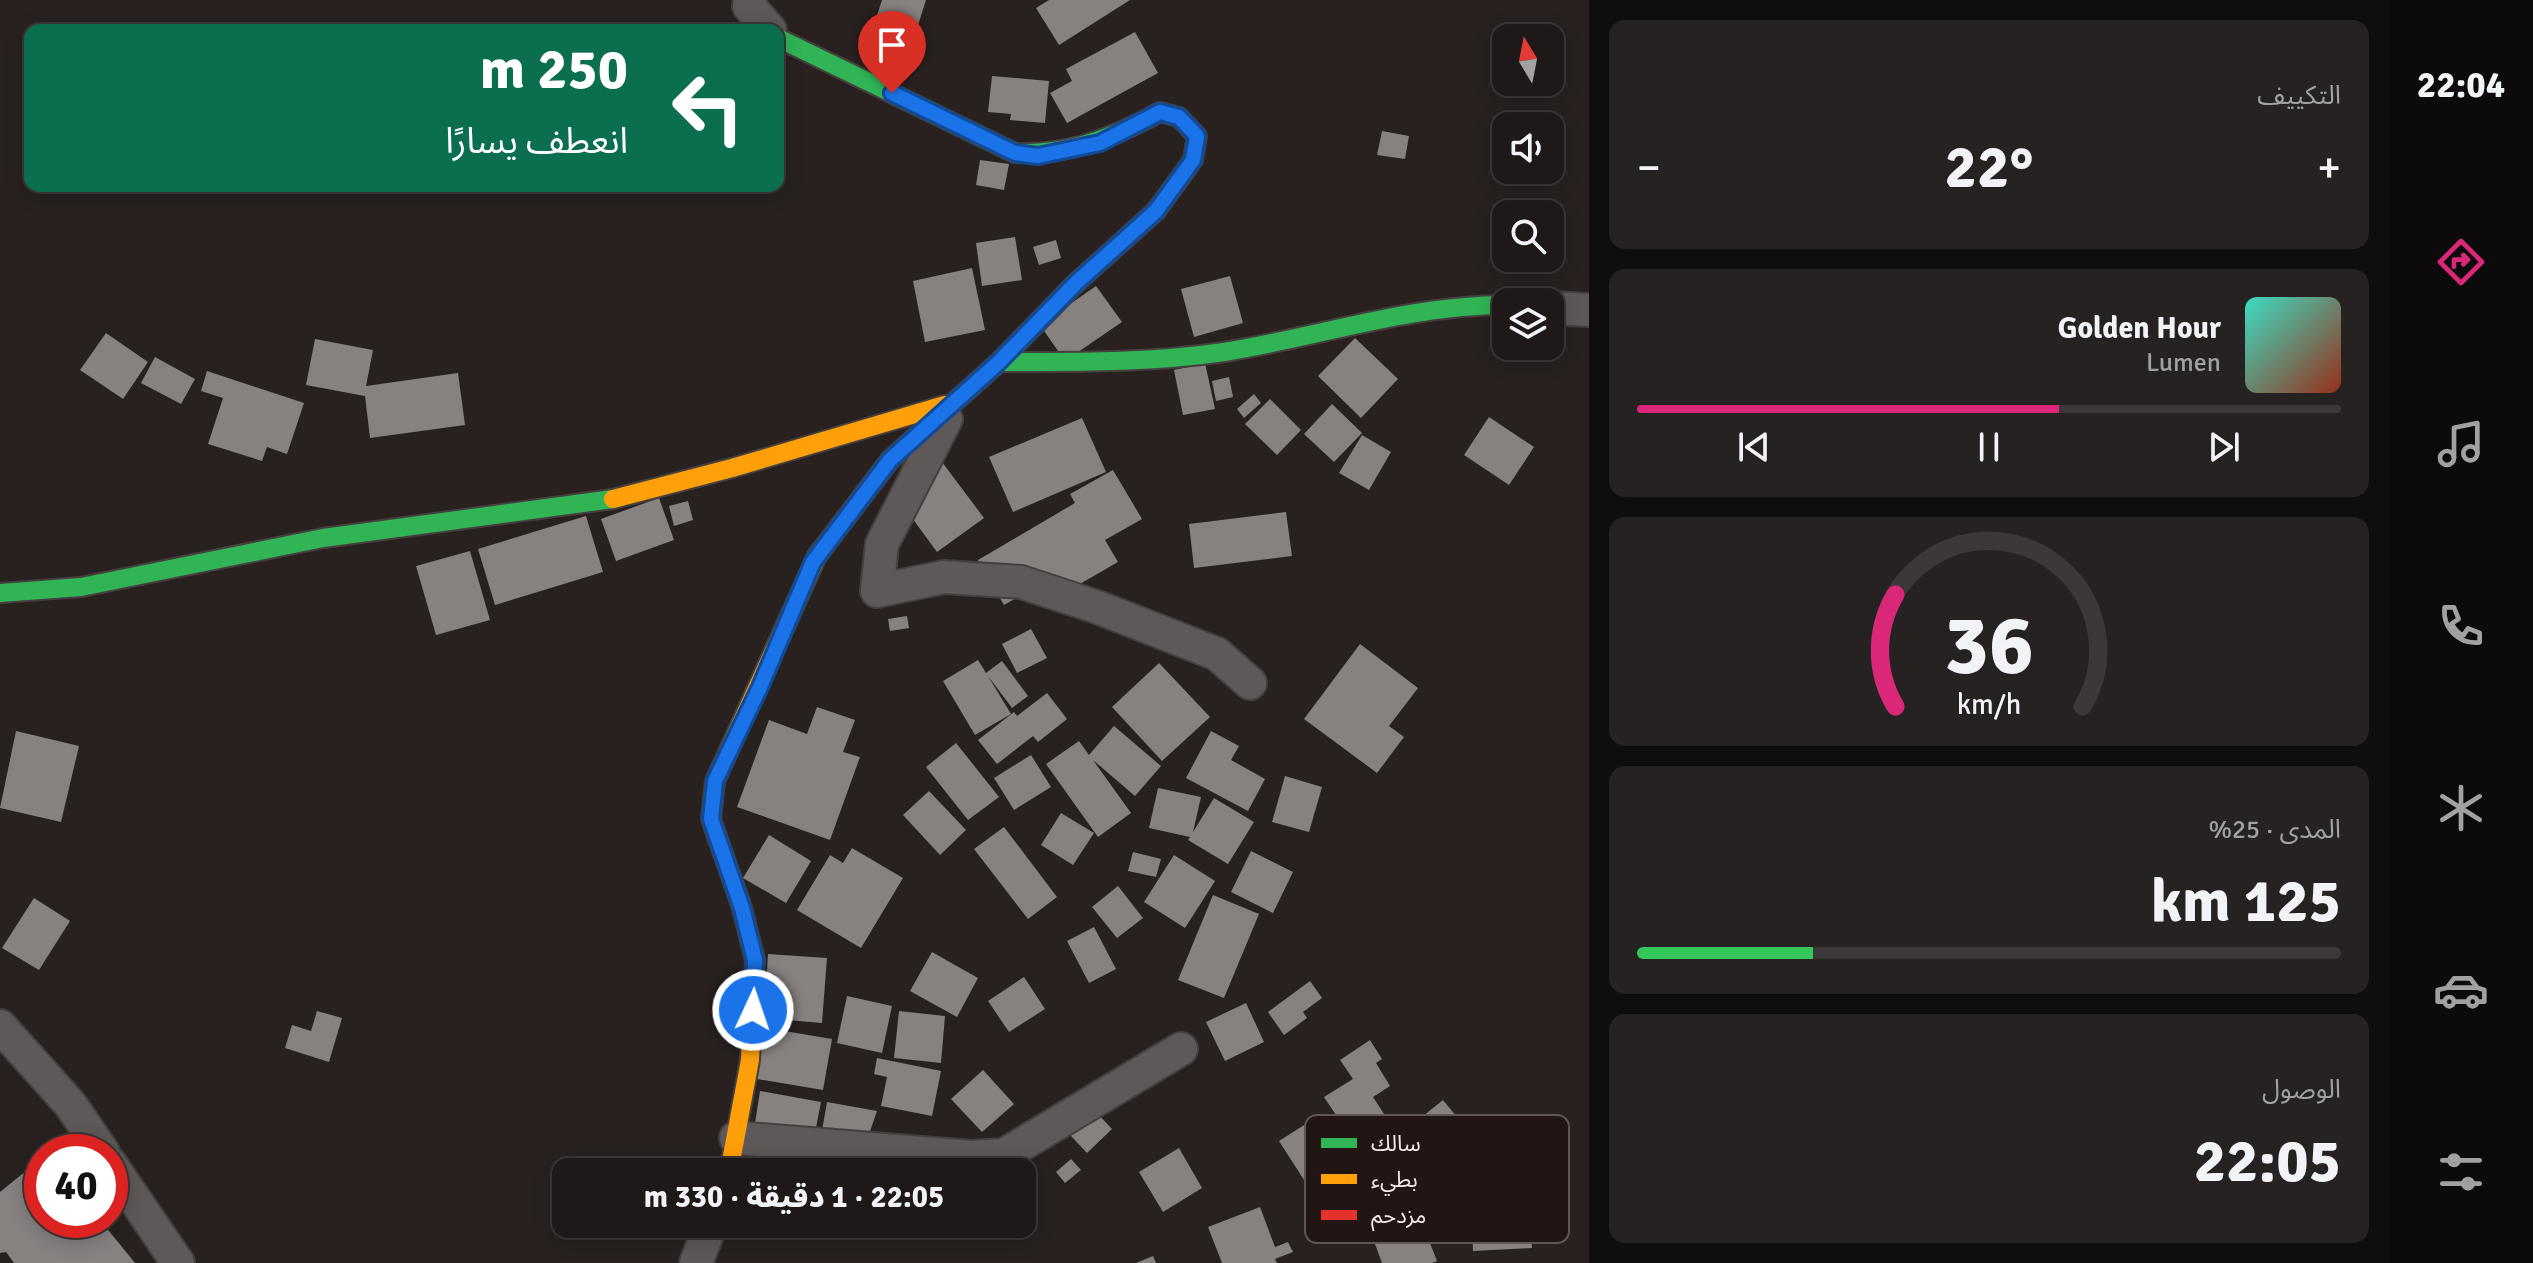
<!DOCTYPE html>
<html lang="ar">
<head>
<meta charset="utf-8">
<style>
  body { margin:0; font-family:Signika,"Noto Sans Arabic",sans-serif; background:#262221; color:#f1f3f6; direction:rtl; height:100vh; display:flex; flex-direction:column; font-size:30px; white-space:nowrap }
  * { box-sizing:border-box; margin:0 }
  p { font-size:26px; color:#a1a0a2 }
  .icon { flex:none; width:44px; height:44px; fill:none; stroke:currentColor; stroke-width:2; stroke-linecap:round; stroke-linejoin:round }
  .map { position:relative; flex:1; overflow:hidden; direction:ltr }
  .sheet { display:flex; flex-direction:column; gap:20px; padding:20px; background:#100e0d; width:800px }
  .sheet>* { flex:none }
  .banner { position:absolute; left:24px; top:24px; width:760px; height:168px; border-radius:16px; box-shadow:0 4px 20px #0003,0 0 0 2px #3c3837; direction:rtl; background:#0b6e4f; color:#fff; overflow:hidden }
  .needle { width:52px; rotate:350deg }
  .tools { position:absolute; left:1492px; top:24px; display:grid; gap:16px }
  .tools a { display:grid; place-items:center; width:72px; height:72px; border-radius:16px; background:#1e1918; box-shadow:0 4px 20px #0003,0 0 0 2px #3c3837; font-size:40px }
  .speed { position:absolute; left:24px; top:1134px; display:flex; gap:16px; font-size:40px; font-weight:700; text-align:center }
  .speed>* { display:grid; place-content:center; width:104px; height:104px; border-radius:50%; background:#1e1918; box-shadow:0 4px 20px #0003,0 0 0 2px #3c3837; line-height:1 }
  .speed .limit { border:12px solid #d22; background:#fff; color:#111 }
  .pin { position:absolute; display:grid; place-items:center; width:68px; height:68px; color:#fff; margin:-82px -34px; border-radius:50% 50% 50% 0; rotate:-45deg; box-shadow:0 0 8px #0007 }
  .pin .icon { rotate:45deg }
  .me { position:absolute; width:88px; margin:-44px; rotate:3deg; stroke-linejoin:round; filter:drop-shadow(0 0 6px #0008) }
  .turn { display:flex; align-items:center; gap:28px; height:168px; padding:0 24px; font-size:36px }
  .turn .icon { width:104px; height:104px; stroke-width:2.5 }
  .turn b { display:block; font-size:56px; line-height:68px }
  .big { font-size:60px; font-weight:800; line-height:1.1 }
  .sheet .tile { flex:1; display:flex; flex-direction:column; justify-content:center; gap:12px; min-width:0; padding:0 28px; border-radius:16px; background:#262221 }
  .sheet .dial { align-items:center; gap:0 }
  .dial svg { height:208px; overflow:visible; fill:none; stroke:#3c3837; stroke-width:7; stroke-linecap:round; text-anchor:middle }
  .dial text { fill:#f1f3f6; stroke:none }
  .song { display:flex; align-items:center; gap:24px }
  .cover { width:96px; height:96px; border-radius:12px; background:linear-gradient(135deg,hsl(170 70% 55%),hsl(10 70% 35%)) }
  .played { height:8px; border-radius:4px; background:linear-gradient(90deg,#db2777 60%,#3c3837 60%) }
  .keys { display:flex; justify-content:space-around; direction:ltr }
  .heat { display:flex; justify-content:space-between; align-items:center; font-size:44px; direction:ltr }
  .charge { height:12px; border-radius:6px; background:linear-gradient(90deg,#34c759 25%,#3c3837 0) }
  .trip { position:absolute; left:552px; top:1158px; width:484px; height:80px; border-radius:16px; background:#1e1918; box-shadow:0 4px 20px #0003,0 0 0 2px #3c3837; font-weight:800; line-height:80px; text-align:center; direction:rtl }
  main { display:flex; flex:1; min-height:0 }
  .tab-bar { display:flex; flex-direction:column; width:144px; justify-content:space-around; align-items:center; background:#0c0a0a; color:#a1a0a2 }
  .tab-bar .icon { width:56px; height:56px }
  .tab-bar .on { color:#db2777 }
  .tab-bar b { font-size:36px; color:#f1f3f6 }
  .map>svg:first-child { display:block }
  .building { fill:#878180 }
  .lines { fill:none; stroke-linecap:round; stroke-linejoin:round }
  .street-casing { stroke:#45403e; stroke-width:36 }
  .fast-casing { stroke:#45403e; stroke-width:22 }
  .slow-casing { stroke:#45403e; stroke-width:22 }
  .jam-casing { stroke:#45403e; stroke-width:22 }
  .street { stroke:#5e5858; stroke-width:32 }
  .fast { stroke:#30b455; stroke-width:18 }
  .slow { stroke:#ff9f0a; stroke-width:18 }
  .jam { stroke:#e5322d; stroke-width:18 }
  .route-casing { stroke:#114b97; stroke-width:20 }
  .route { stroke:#1a73e8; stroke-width:14 }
  .key { fill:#211614; stroke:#605654; stroke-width:2 }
  .key-label { font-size:22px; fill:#f2eae8 }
</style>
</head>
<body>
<main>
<nav class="tab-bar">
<b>22:04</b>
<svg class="icon on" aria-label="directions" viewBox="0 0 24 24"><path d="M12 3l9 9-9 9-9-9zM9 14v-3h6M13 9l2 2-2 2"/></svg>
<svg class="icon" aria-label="music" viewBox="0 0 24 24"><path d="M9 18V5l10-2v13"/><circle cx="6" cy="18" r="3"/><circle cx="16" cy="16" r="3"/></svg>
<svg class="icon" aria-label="phone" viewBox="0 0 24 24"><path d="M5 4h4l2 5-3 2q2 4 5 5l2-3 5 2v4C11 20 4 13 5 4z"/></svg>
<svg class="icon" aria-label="climate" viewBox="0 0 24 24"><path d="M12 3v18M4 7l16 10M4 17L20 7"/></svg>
<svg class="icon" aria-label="car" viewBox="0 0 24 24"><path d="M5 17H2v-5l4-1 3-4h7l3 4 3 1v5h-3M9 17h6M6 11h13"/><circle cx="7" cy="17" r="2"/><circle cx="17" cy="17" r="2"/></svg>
<svg class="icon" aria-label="filters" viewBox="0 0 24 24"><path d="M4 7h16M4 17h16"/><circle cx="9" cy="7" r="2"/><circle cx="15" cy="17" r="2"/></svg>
</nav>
<section class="sheet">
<div class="tile"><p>التكييف</p>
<div class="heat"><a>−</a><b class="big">22°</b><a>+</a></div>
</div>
<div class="tile">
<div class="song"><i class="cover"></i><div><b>Golden Hour</b><p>Lumen</p></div></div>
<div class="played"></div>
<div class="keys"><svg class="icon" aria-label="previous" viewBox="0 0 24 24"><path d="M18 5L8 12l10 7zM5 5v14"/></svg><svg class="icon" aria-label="pause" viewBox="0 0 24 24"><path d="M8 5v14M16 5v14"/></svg><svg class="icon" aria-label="next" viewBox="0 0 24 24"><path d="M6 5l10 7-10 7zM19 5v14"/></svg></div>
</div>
<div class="tile dial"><svg viewBox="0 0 100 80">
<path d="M14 69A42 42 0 1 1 86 69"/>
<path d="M14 69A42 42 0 0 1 14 26" stroke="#db2777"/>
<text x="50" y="56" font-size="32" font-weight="700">36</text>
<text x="50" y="72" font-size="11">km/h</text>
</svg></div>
<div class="tile"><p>المدى · 25%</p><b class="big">125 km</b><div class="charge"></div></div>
<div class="tile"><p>الوصول</p><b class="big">22:05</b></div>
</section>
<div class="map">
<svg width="1589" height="1263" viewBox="0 0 1589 1263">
  <rect width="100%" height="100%" fill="#282120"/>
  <g class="building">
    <path d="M882,0H926L914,38L874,25Z"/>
    <path d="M1049,0H1130L1059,45L1036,8Z"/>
    <path d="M1135,32L1158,73L1067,123L1050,93L1072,81L1066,69Z"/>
    <path d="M992,76L1049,81L1045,123L1010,120L1011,114L988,112Z"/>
    <path d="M1382,131L1409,136L1405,159L1377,155Z"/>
    <path d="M980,160L1009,164L1004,190L976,185Z"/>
    <path d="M1015,237L1022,280L982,286L976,243Z"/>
    <path d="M1056,240L1061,258L1039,265L1033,247Z"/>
    <path d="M972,268L985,330L925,342L913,281Z"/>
    <path d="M1230,276L1243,323L1194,337L1181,289Z"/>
    <path d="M1096,286L1122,322L1065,361L1040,325Z"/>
    <path d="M106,333L148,362L123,399L80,370Z"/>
    <path d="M1355,338L1398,379L1361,418L1318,376Z"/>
    <path d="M315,339L373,350L366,386L458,373L465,425L370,438L365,396L306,385Z"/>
    <path d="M155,357L195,379L181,404L141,383Z"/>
    <path d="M1205,363L1215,409L1183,415L1174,370Z"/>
    <path d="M207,371L304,403L287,454L267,447L262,461L208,444L223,398L201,391Z"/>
    <path d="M1229,377L1233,397L1216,401L1212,381Z"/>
    <path d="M1254,394L1261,403L1244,418L1237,409Z"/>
    <path d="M1270,399L1301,430L1277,455L1245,424Z"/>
    <path d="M1332,404L1362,433L1334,462L1304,434Z"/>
    <path d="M1489,417L1534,447L1509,485L1464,455Z"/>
    <path d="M1082,418L1106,472L1013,512L989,457Z"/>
    <path d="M1362,435L1391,452L1369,490L1339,473Z"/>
    <path d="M939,458L984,518L937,552L893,492Z"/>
    <path d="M1113,470L1142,519L1105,540L1118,562L1059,596L1049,579L1004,605L978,560L1075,503L1070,494Z"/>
    <path d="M659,498L674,540L616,561L601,519Z"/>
    <path d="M688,501L693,520L674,526L669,506Z"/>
    <path d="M1286,512L1292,556L1194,568L1189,524Z"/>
    <path d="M586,516L603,572L495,605L478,549Z"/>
    <path d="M470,551L490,620L436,635L416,566Z"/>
    <path d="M907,616L909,628L890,631L888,619Z"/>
    <path d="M1031,629L1047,658L1017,673L1002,644Z"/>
    <path d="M1360,644L1418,688L1389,726L1404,737L1377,773L1304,719Z"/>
    <path d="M978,660L986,673L1002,661L1028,696L1012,708L988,676L1011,714L975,735L943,681Z"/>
    <path d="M1159,663L1210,717L1162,761L1112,707Z"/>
    <path d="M1047,693L1067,719L1038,742L1033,736L997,764L978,740L1014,712L1017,716Z"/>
    <path d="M817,707L855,720L843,752L860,757L830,840L737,807L769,720L807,734Z"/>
    <path d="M1114,726L1161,766L1135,796L1093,760L1131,813L1098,837L1046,764L1079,741L1089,755Z"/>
    <path d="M16,731L79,746L61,822L0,808Z"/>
    <path d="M1211,731L1239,746L1231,760L1265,779L1248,811L1186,778Z"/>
    <path d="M956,743L999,797L968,820L926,767Z"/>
    <path d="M1031,755L1051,787L1014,810L994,778Z"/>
    <path d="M1285,776L1322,787L1309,832L1272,822Z"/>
    <path d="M1158,788L1201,797L1193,832L1214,798L1254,822L1228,864L1188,840L1190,837L1149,828Z"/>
    <path d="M929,791L966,830L940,855L903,815Z"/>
    <path d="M1061,813L1094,833L1073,865L1041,845Z"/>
    <path d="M1004,827L1057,897L1028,919L974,849Z"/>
    <path d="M769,835L811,861L786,903L743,878Z"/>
    <path d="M852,848L903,878L861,948L797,910L830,855L843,863Z"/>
    <path d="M1251,851L1293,872L1273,913L1231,892Z"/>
    <path d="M1133,852L1161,859L1156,877L1128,871Z"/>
    <path d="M1174,855L1215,881L1185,928L1144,902Z"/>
    <path d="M1118,886L1143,918L1117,938L1092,907Z"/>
    <path d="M1213,895L1259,914L1224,998L1178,980Z"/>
    <path d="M34,898L70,921L39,970L2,948Z"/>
    <path d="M1094,927L1116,969L1089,983L1067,941Z"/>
    <path d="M932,952L978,978L957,1017L910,991Z"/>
    <path d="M768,954L827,958L822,1023L764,1018Z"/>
    <path d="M1024,977L1045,1009L1009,1032L988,1001Z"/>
    <path d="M1310,981L1322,998L1303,1012L1307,1018L1284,1035L1268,1012Z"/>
    <path d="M847,996L892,1006L882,1053L837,1043Z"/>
    <path d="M1246,1003L1264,1042L1225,1061L1206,1022Z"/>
    <path d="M317,1011L342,1018L329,1062L285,1048L292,1025L311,1031Z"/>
    <path d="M899,1011L945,1016L941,1063L894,1058Z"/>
    <path d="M760,1027L832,1039L823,1090L751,1078Z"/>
    <path d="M1370,1040L1382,1059L1376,1063L1390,1086L1373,1097L1386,1117L1352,1139L1324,1097L1353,1079L1340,1060Z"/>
    <path d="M877,1058L941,1071L932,1116L881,1106L887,1077L874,1074Z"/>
    <path d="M983,1070L1014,1104L982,1132L951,1099Z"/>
    <path d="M760,1091L821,1102L815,1133L755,1123Z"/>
    <path d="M1080,1095L1112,1129L1087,1153L1055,1119Z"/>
    <path d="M1443,1100L1457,1117L1432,1138L1417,1121Z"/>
    <path d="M827,1102L877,1111L866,1143L820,1142Z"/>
    <path d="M1309,1122L1335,1165L1306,1183L1279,1141Z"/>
    <path d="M1179,1148L1202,1188L1163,1212L1139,1172Z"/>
    <path d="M1071,1159L1081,1170L1065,1183L1056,1172Z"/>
    <path d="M1398,1161L1437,1261L1432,1263H1382L1365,1217L1347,1224L1332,1187Z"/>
    <path d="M37,1162L42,1163V1220H100L135,1263H14L6,1252L0,1253V1192Z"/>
    <path d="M1527,1166L1532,1248L1473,1251L1469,1169Z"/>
    <path d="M1260,1207L1275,1247L1288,1242L1293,1252L1275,1259L1277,1263H1222L1208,1227Z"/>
    <path d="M1153,1256L1156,1263H1136Z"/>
  </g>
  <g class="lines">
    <defs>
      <g id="street">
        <path d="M750,0L749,6L770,30"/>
        <path d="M1550,308L1589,310"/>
        <path d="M946,419L882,544L877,591L944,577L1021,582L1097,607L1217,654L1250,683"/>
        <path d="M0,1026L70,1104L103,1152"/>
        <path d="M736,1138L971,1157L1004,1155L1181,1049"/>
        <path d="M110,1163L178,1263"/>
        <path d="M696,1263L711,1224"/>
      </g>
      <g id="fast">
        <path d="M778,38L1015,153C1064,155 1104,141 1147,119"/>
        <path d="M999,362C1074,362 1150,363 1224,352C1319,337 1409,305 1506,305"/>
        <path d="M0,593L81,587L323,538L613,499"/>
      </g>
      <g id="slow">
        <path d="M613,499L732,468L945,405"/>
        <path d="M729,1172L750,1060L755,960L742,908L711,819L715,781L817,556"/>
      </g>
      <path id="jam" d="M817,556L890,460L999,362L1076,283L1156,211L1193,160L1197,136L1179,117L1160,112L1147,119"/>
    </defs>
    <use href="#street" class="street-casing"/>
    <use href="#fast" class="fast-casing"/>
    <use href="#slow" class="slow-casing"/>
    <use href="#jam" class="jam-casing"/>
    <use href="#street" class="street"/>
    <use href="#fast" class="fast"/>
    <use href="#slow" class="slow"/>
    <use href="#jam" class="jam"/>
  </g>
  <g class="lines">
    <defs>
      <path id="route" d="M753,1010L755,960L742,908L711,819L715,781L760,687L813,562L890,460L999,362L1076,283L1156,211L1193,160L1197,136L1179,117L1160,112L1100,143L1038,156L1015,153L892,93"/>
    </defs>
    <use href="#route" class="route-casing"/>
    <use href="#route" class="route"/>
  </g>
  <rect x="1305" y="1115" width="264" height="128" rx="12" class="key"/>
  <rect x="1321" y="1138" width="36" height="10" fill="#30b455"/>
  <rect x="1321" y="1174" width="36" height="10" fill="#ff9f0a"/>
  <rect x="1321" y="1210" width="36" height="10" fill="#e5322d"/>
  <g class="key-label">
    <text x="1371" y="1151">سالك</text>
    <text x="1371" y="1187">بطيء</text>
    <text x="1371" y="1223">مزدحم</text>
  </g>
</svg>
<div class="tools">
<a><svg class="needle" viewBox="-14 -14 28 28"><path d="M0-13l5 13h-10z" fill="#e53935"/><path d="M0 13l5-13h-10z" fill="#a1a0a2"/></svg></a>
<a><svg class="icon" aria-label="sound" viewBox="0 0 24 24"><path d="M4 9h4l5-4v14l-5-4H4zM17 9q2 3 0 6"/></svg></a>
<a><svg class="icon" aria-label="search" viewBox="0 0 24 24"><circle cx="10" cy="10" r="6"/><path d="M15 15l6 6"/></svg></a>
<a><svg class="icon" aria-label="layers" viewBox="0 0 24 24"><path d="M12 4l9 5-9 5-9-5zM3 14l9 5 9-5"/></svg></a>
</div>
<div class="speed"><div class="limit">40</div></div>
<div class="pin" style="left:892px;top:93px;background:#d93025"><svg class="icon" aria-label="arrive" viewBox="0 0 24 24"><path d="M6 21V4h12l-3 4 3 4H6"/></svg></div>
<svg class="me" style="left:753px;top:1010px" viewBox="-20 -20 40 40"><circle r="17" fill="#1a73e8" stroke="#fff" stroke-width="3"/><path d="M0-11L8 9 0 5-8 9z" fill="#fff"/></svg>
<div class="trip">22:05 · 1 دقيقة · 330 m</div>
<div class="banner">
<div class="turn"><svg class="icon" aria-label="left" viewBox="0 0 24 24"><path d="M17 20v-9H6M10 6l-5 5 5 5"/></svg><div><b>250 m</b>انعطف يسارًا</div></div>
</div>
</div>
</main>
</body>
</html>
